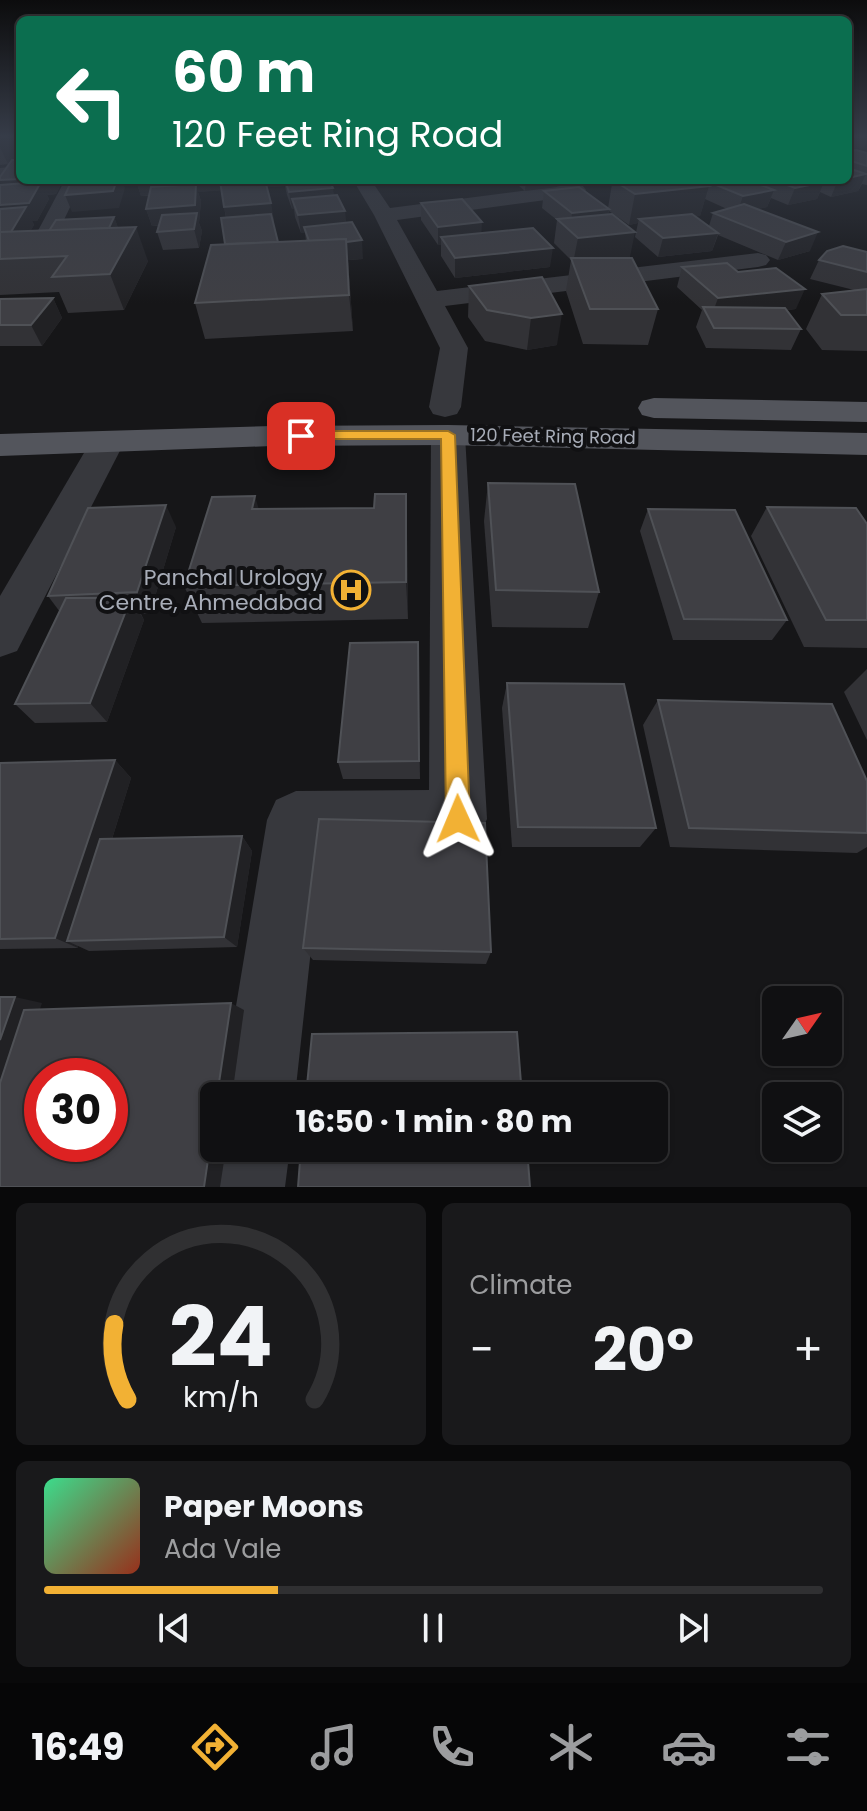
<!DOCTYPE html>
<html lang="en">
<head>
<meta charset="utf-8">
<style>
  body { margin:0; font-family:Poppins,sans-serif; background:#19191b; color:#f1f3f6; height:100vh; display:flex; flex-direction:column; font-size:30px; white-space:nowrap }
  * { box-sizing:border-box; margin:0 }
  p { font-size:26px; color:#9c9d9f }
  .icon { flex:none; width:44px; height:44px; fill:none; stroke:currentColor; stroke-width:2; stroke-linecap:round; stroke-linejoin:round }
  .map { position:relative; height:1187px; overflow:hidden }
  .details { display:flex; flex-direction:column; gap:16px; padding:16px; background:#09090a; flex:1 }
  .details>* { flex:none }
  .top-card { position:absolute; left:16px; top:16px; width:836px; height:168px; border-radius:12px; box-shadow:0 2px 6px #0004,0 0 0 2px #303032; background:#0b6e4f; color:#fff; overflow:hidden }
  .needle { width:52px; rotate:56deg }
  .controls { position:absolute; left:762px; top:986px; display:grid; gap:16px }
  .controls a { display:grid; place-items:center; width:80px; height:80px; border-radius:12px; background:#101012; box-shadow:0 2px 6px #0004,0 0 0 2px #303032; font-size:40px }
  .speed { position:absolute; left:24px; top:1058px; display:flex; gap:16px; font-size:40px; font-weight:700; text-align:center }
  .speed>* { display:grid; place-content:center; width:104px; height:104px; border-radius:50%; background:#101012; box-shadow:0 2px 6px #0004,0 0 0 2px #303032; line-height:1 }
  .speed .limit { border:12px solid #d22; background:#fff; color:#111 }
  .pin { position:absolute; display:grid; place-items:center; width:68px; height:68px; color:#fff; margin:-34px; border-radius:16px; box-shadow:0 4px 12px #0006 }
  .me { position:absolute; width:88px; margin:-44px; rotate:359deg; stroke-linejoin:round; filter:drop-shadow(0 0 6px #0008) }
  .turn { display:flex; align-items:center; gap:28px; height:168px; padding:0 24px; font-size:36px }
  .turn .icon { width:104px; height:104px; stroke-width:2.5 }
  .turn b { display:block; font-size:56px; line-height:68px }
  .big { font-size:60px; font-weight:700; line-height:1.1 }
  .details .tile { flex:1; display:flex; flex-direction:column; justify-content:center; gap:12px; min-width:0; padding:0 28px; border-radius:12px; background:#19191b }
  .details .dial { align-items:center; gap:0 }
  .dial svg { height:208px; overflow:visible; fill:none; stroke:#303032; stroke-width:7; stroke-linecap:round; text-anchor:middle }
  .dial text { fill:#f1f3f6; stroke:none }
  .song { display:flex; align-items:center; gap:24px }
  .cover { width:96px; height:96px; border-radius:12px; background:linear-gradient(135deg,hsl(150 70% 55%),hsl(10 70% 35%)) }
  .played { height:8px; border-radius:4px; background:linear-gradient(90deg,#f2b134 30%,#303032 30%) }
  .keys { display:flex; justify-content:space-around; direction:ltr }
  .heat { display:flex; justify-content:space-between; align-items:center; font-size:44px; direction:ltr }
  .details .tiles { flex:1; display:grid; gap:16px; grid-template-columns:1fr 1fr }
  .tile:last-child { grid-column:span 2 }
  .trip { position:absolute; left:200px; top:1082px; width:468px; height:80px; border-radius:12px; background:#101012; box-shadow:0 2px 6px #0004,0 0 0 2px #303032; font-weight:700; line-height:80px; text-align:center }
  .dock { display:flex; height:128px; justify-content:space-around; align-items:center; background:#060607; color:#9c9d9f }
  .dock .icon { width:56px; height:56px }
  .dock .active { color:#f2b134 }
  .dock b { font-size:36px; color:#f1f3f6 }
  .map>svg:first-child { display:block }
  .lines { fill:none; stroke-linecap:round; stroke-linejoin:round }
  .minor { fill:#37383d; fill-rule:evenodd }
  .primary { fill:#53555c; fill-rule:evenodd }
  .wall { fill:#323236; fill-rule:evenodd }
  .shaded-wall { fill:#212124 }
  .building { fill:#3f3f44; stroke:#4f5156; stroke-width:2; fill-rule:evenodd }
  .route { fill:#f2b134; stroke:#9d7322; stroke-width:2 }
  .labels { text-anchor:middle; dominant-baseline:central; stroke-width:8; stroke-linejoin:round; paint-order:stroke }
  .far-street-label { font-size:18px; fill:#a8adb8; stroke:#111113 }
  .poi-label { font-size:22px; fill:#a8adb8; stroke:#111113; text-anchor:end }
</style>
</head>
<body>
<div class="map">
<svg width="867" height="1187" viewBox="0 0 867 1187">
  <rect width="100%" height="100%" fill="#161618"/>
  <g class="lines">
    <g class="minor">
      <path d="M20,166V176L0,178V168Z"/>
      <path d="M65,180H83L52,245H36L33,240Z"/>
      <path d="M353,180H371L390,208L576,184L583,186L586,190L583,194L576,196L397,220L437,291L758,253L766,255L770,260L766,265L758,267L445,306L468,348L461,407L457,414L445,417L433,414L429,407L440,348L374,215Z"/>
      <path d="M448,425L460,428L465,435L487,819L478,839L458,848L322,849L295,1096H221L267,820L276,800L296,791L429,790L431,435L436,428Z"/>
      <path d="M108,431L120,434L125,441L17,651L0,657V596L91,441L96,434Z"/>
      <path d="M214,1143V1148H290L285,1187H205Z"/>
    </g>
    <g class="primary">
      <path d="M654,398L867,402V422L654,418L642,415L638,408L642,401Z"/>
      <path d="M448,425L867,433V455L448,445L272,446L0,456V434L272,426Z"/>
    </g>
  </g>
  <g class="wall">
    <path d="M0,136H20V145H16L19,152L8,164L0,165Z"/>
    <path d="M848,151L867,153V185L862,184L858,191L831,197L820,192L817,199L788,205L771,198L767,207L757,209L810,251L778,260L718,235L712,251L658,257L635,237L638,223L629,225L609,211L608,214L630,257L621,258L658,309L648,345L583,344L566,291L571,260L554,243L557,220L542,208L544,191L608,208L612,184L605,180H848ZM705,199L727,209L713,213L709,226L695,216H700Z"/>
    <path d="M0,177L20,180H63L56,194L47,195L49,199L37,221H32L34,225L30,231H49L114,217L118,228L148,261L124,310L68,313L59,292L0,295Z"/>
    <path d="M136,180H330L334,196L363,259L348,260L353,331L205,339L195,303L225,244L226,218L221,190L198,192L201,201L199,223L202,231L199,248L163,250L157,232L158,226H152L146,209L149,196H141ZM285,186L287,195L292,209H294L295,217L301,233H305L306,241L278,242L273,221H274L267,187Z"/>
    <path d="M512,180H558L557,187L525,191Z"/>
    <path d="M421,203L481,233L550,267L455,278L441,256V245H438L421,220Z"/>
    <path d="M867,252V351L822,350L806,329L822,294L854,290L810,279L819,260Z"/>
    <path d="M682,267L738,272L796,309L787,310L801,329L791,350L706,348L696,327L702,310L677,287Z"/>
    <path d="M542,277L557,345L527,350L485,341L468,317L469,286Z"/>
    <path d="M53,298L62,318L42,346H0V299Z"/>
    <path d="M488,483L599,592L588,628L492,627L484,521Z"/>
    <path d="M767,507L867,524V648L804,647L751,536Z"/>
    <path d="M259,509L407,532L408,619L202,623L184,586Z"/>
    <path d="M648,509L787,620L772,640H673L640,531Z"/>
    <path d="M176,527L150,613L141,614L144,620L107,722L35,723L15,704L60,612L48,596Z"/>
    <path d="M418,642L420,779H343L338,762Z"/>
    <path d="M867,669V740L844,692Z"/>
    <path d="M507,683L656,828L640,847H512L502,708Z"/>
    <path d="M658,700L867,781V847L857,853L670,847L643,725Z"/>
    <path d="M115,760L131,778L112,839L242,836L252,851L237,947L89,951L78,946V948L0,949V763Z"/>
    <path d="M303,948L491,952L486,964L313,960Z"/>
  </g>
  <g class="shaded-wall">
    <path d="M1,136H12L19,152L8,164L0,147Z"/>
    <path d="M848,136H867V141L864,147L848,150Z"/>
    <path d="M866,174L858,191L831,197L838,180H848V178Z"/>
    <path d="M20,179L63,180L56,194L47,195L49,199L37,221H32L34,225L18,254L0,223V180Z"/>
    <path d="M78,180H124L123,183L125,188L119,208L72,212L65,195Z"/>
    <path d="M136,180H230V190L198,192L201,201L199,223L202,231L199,248L194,229L195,223L152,226L146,209L196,192L141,196Z"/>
    <path d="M244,180H284L285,186L245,189Z"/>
    <path d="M526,180H558L557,187L525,191Z"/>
    <path d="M578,180H605L577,184Z"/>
    <path d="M824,182L817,199L788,205L795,188Z"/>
    <path d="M709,186L700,216L643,223L639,219L638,223L629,225L635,194Z"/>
    <path d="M333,188L335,205L292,199L294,209H292L289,192Z"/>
    <path d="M774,190L767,207L737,214L743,196Z"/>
    <path d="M271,203L274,221L228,225L224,207Z"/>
    <path d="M609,209L606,226L570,231L572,213Z"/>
    <path d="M345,211L347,228L304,227L305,233H301L298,215Z"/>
    <path d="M114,217L121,235L106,234Z"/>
    <path d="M482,222L481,240L441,237V245H438V227Z"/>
    <path d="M136,227L148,261L124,310L110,274Z"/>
    <path d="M635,232L630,257L573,263L578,238Z"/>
    <path d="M818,232L810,251L778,260L786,242Z"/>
    <path d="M718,233L712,251L658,257L663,238Z"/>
    <path d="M362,240L363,259L348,260L353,331L349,295L311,245Z"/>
    <path d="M553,248L550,267L455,278V258Z"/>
    <path d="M805,289L796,309L711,318L718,298Z"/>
    <path d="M53,298L62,318L42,346L31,325Z"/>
    <path d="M562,314L557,345L527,350L531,318Z"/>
    <path d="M406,494L407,532L408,619L406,582Z"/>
    <path d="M255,496L266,534L252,509Z"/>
    <path d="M166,505L176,527L150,613L137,592Z"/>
    <path d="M131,598L144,620L107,722L90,703Z"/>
    <path d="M115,760L131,778L80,941H67L78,946V948L55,938Z"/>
    <path d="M242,836L252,851L237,947L224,937Z"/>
    <path d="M15,997L42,1003L0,1131V1040Z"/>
    <path d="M231,1003L244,1010L232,1096H217Z"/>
    <path d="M214,1119V1148H226L220,1187H204Z"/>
  </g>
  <g class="building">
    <path d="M856,150L867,153V166L848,160V151Z"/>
    <path d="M12,160H20V179L0,180V177Z"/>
    <path d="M848,168L866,174L848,178Z"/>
    <path d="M72,180H117L113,191L65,195Z"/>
    <path d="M230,180H265L271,203L224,207L220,181Z"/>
    <path d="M285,180H329L333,188L289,192Z"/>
    <path d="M613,180H698L709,186L635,194Z"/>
    <path d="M704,180H748L774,190L743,196Z"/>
    <path d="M774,180H818L824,182L795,188Z"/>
    <path d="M41,182L29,203L0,205V185Z"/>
    <path d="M196,184L195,205L146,209L151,187Z"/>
    <path d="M579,187L609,209L572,213L544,191Z"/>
    <path d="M337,195L345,211L298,215L292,199Z"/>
    <path d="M462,199L482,222L438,227L421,203Z"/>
    <path d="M744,204L818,232L786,242L713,213Z"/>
    <path d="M26,207L11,232H0V209Z"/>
    <path d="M197,213L194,229L157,232L162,215Z"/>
    <path d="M271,214L278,242L225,244L221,218Z"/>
    <path d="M612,214L635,232L578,238L557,219Z"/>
    <path d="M692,214L718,233L663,238L639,219Z"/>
    <path d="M114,217L109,228L49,231L56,220Z"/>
    <path d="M352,222L362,240L346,242V239L309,241L304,227Z"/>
    <path d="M136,227L110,274L52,277L67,256L0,259V232Z"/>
    <path d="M533,228L553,248L455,258L441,237Z"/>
    <path d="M346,239L349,295L195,303L211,245Z"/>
    <path d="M843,246L867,252V272L819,260L827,251Z"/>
    <path d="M571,258H632L658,309H590Z"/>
    <path d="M727,263L738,272L776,268L805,289L718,298L682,267Z"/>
    <path d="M542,277L562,314L531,318L487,310L469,286Z"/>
    <path d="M867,289V315H841L822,294Z"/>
    <path d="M53,298L31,325H0V299Z"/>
    <path d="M703,307L785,308L801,329L714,328Z"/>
    <path d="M488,483L575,484L599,592L496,590Z"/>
    <path d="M375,494H406V582L184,586L212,497L255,496L252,509L374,508Z"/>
    <path d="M166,505L137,592L48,596L88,508Z"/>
    <path d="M767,507L856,508L867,524V620H826Z"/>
    <path d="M648,509L735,510L787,620L684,619Z"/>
    <path d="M66,598H131L90,703L15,704Z"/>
    <path d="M418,642L419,761L338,762L350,643Z"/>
    <path d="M507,683L624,684L656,828L518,827Z"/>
    <path d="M658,700L832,704L867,781V833L689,828Z"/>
    <path d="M115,760L55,938L0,939V763Z"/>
    <path d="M319,819L485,823L491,952L303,948Z"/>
    <path d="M242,836L224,937L67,941L100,839Z"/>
    <path d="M0,997H15L0,1040Z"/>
    <path d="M231,1003L217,1096H214V1119L204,1187H0V1083L24,1010ZM42,1076H110V1144H42Z"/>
    <path d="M517,1032L522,1096H306L312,1034Z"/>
    <path d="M301,1148H527L530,1187H298Z"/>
  </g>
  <linearGradient id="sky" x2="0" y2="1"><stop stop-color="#0c0c0d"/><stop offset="0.45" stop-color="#363c48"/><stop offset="1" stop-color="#363c48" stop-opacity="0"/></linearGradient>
  <rect width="867" height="303" fill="url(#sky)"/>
  <path class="route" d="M301,431H448L455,435L470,819L467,828L458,831L450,828L446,819L441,439H296V433Z"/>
  <defs>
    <symbol id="hospital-ring" viewBox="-11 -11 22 22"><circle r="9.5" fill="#111113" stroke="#f2b134" stroke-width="1.5"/><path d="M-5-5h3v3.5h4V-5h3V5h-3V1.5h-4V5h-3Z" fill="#f2b134"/></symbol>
  </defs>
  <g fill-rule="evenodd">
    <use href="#hospital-ring" x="329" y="568" width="44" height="44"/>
  </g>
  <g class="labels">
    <g class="far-street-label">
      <text transform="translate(553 436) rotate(1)">120 Feet Ring Road</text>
    </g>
    <g class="poi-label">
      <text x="323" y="577">Panchal Urology<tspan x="323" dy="25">Centre, Ahmedabad</tspan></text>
    </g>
  </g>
</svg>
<div class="controls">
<a><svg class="needle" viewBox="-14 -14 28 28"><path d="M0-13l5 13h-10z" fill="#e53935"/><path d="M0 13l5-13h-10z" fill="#9c9d9f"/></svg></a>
<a><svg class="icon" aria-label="layers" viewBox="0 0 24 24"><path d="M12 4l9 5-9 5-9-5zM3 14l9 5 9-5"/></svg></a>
</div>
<div class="speed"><div class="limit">30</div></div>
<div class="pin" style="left:301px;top:436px;background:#d93025"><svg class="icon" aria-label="arrive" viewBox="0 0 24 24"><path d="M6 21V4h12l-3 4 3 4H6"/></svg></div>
<svg class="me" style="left:458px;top:819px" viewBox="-20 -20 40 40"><path d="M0-17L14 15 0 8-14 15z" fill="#f2b134" stroke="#fff" stroke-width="4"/></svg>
<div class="trip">16:50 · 1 min · 80 m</div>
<div class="top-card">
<div class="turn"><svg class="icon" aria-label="left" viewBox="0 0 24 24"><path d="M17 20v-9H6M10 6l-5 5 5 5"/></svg><div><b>60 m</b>120 Feet Ring Road</div></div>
</div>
</div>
<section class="details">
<div class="tiles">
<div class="tile dial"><svg viewBox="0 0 100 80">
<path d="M14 69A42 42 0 1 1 86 69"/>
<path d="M14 69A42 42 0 0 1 9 40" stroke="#f2b134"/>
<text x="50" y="56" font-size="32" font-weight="700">24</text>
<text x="50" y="72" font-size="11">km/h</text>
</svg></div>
<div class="tile"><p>Climate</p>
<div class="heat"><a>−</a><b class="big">20°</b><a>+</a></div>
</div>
<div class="tile">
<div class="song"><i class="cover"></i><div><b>Paper Moons</b><p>Ada Vale</p></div></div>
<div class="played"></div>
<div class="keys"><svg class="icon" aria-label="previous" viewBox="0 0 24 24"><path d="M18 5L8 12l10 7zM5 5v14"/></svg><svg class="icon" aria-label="pause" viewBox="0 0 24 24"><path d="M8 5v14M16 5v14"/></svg><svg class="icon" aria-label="next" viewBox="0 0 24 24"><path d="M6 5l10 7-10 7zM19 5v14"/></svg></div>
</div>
</div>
</section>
<nav class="dock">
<b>16:49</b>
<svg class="icon active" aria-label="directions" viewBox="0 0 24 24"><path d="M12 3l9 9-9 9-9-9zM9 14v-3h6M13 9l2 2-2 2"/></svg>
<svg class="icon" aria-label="music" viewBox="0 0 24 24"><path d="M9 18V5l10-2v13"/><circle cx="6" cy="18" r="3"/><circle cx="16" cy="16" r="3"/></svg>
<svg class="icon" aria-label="phone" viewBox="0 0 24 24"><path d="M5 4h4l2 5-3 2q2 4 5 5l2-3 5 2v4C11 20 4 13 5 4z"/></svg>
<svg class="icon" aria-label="climate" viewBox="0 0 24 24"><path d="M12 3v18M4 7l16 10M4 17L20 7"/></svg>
<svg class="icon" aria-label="car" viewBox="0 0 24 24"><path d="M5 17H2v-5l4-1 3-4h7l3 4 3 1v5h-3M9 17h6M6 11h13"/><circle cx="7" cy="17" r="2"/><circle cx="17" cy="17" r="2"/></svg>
<svg class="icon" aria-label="filters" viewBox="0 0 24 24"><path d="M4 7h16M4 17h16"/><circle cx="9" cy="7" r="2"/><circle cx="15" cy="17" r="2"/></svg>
</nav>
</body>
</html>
